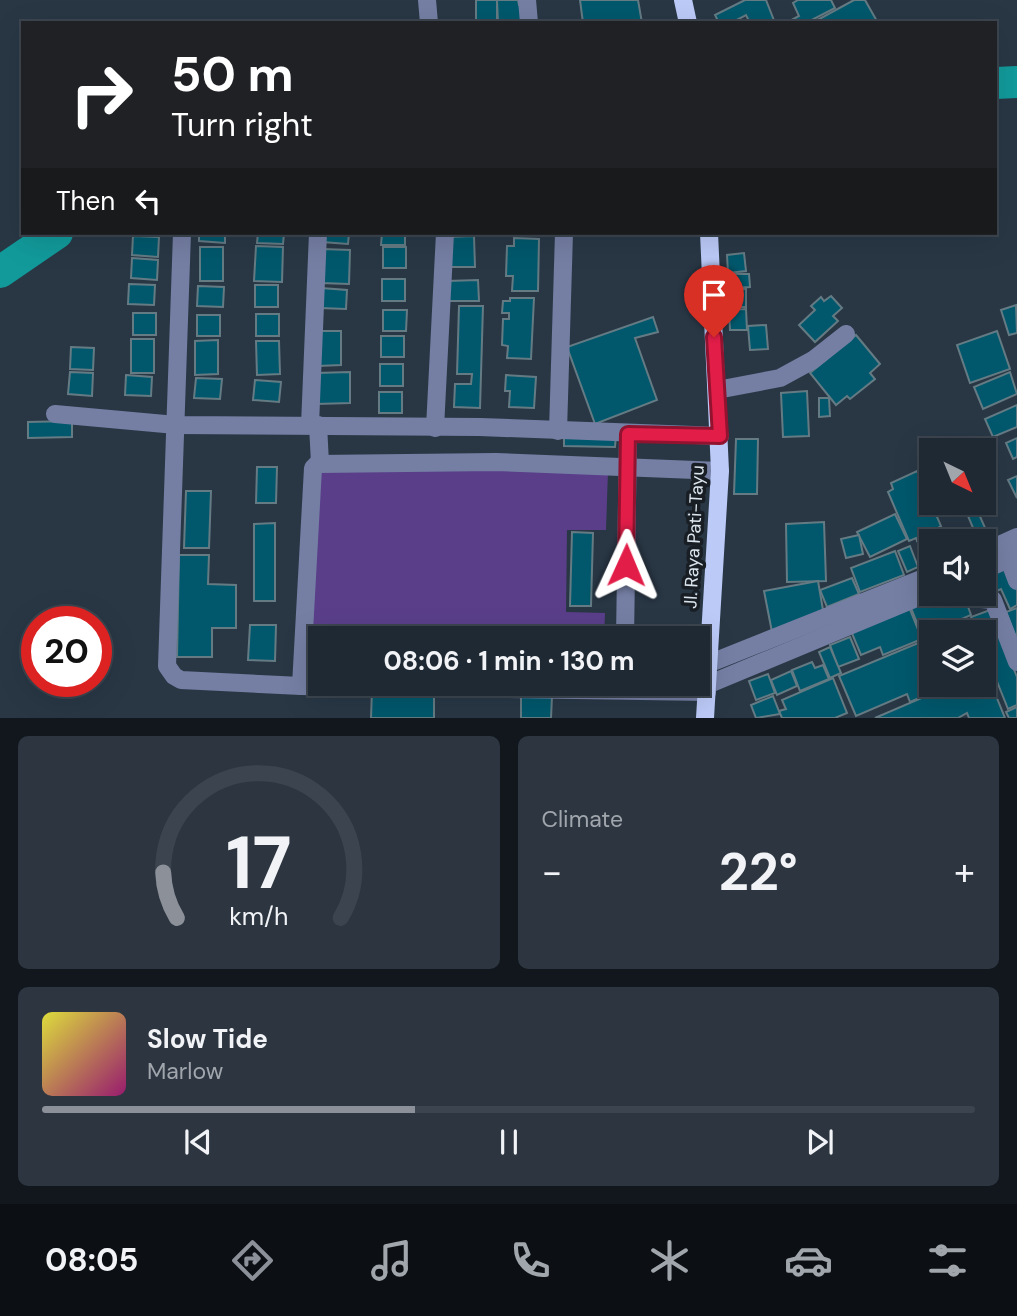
<!DOCTYPE html>
<html lang="en">
<head>
<meta charset="utf-8">
<style>
  body { margin:0; font-family:"DM Sans",sans-serif; background:#2c3540; color:#f1f3f6; height:100vh; display:flex; flex-direction:column; font-size:26px; white-space:nowrap }
  * { box-sizing:border-box; margin:0 }
  p { font-size:23px; color:#a1a6ac }
  .icon { flex:none; width:38px; height:38px; fill:none; stroke:currentColor; stroke-width:2; stroke-linecap:round; stroke-linejoin:round }
  .map { position:relative; height:718px; overflow:hidden }
  .side { display:flex; flex-direction:column; gap:18px; padding:18px; background:#11171d; flex:1 }
  .side>* { flex:none }
  .guide { position:absolute; left:21px; top:21px; width:976px; height:214px; border-radius:0px; box-shadow:0 7px 28px #0002,0 0 0 2px #3c454f; background:#202124; color:#fff; overflow:hidden }
  .needle { width:46px; rotate:137deg }
  .controls { position:absolute; left:919px; top:438px; display:grid; gap:14px }
  .controls a { display:grid; place-items:center; width:77px; height:77px; border-radius:0px; background:#1f2934; box-shadow:0 7px 28px #0002,0 0 0 2px #3c454f; font-size:35px }
  .speed { position:absolute; left:21px; top:606px; display:flex; gap:14px; font-size:35px; font-weight:700; text-align:center }
  .speed>* { display:grid; place-content:center; width:91px; height:91px; border-radius:50%; background:#1f2934; box-shadow:0 7px 28px #0002,0 0 0 2px #3c454f; line-height:1 }
  .speed .limit { border:10px solid #d22; background:#fff; color:#111 }
  .pin { position:absolute; display:grid; place-items:center; width:60px; height:60px; color:#fff; margin:-72px -30px; border-radius:50% 50% 50% 0; rotate:-45deg; box-shadow:0 0 7px #0007 }
  .pin .icon { rotate:45deg }
  .me { position:absolute; width:77px; margin:-38px; rotate:1deg; stroke-linejoin:round; filter:drop-shadow(0 0 5px #0008) }
  .turn { display:flex; align-items:center; gap:24px; height:147px; padding:0 35px; font-size:32px }
  .turn .icon { width:91px; height:91px; stroke-width:2.5 }
  .turn b { display:block; font-size:49px; line-height:60px }
  .then { display:flex; align-items:center; height:66px; padding:0 35px; background:#0003; gap:14px; font-size:26px }
  .big { font-size:52px; font-weight:700; line-height:1.1 }
  .side .card { flex:1; display:flex; flex-direction:column; justify-content:center; gap:10px; min-width:0; padding:0 24px; border-radius:10px; background:#2c3540 }
  .side .dial { align-items:center; gap:0 }
  .dial svg { height:182px; overflow:visible; fill:none; stroke:#3c454f; stroke-width:7; stroke-linecap:round; text-anchor:middle }
  .dial text { fill:#f1f3f6; stroke:none }
  .song { display:flex; align-items:center; gap:21px }
  .cover { width:84px; height:84px; border-radius:10px; background:linear-gradient(135deg,hsl(60 70% 55%),hsl(320 70% 35%)) }
  .played { height:7px; border-radius:4px; background:linear-gradient(90deg,#8c9099 40%,#3c454f 40%) }
  .keys { display:flex; justify-content:space-around; direction:ltr }
  .heat { display:flex; justify-content:space-between; align-items:center; font-size:38px; direction:ltr }
  .side .tiles { flex:1; display:grid; gap:18px; grid-template-columns:1fr 1fr }
  .card:last-child { grid-column:span 2 }
  .trip { position:absolute; left:308px; top:626px; width:402px; height:70px; border-radius:0px; background:#1f2934; box-shadow:0 7px 28px #0002,0 0 0 2px #3c454f; font-weight:700; line-height:70px; text-align:center }
  .tab-bar { display:flex; height:112px; justify-content:space-around; align-items:center; background:#0c1015; color:#a1a6ac }
  .tab-bar .icon { width:49px; height:49px }
  .tab-bar .current { color:#8c9099 }
  .tab-bar b { font-size:32px; color:#f1f3f6 }
  .map>svg:first-child { display:block }
  .green { fill:#5a3e8a }
  .lines { fill:none; stroke-linecap:round; stroke-linejoin:round }
  .river { stroke:#129a9b; stroke-width:32 }
  .building { fill:#01586c; stroke:#647b84; stroke-width:2 }
  .minor { stroke:#757fa4; stroke-width:18 }
  .major { stroke:#bccaf8; stroke-width:18 }
  .route-casing { stroke:#92132f; stroke-width:18 }
  .route { stroke:#e11d48; stroke-width:12 }
  .labels { text-anchor:middle; dominant-baseline:central; stroke-width:7; stroke-linejoin:round; paint-order:stroke }
  .street-label { font-size:18px; fill:#dce5ee; stroke:#181e24 }
</style>
</head>
<body>
<div class="map">
<svg width="1017" height="718" viewBox="0 0 1017 718">
  <rect width="100%" height="100%" fill="#293745"/>
  <path class="green" d="M315,466L608,471L606,530H567L566,612L605,613L604,639H320V673H311Z"/>
  <g class="lines">
    <g class="river">
      <path d="M996,83L1017,82"/>
      <path d="M0,272L57,233"/>
    </g>
  </g>
  <g class="building">
    <rect x="476" y="0" width="21" height="23"/>
    <path d="M497,0H518L519,5H522L523,23H498Z"/>
    <path d="M580,0H638L642,23H583Z"/>
    <path d="M745,0H766L775,23H750L746,15L731,23H719L715,15Z"/>
    <path d="M798,0H831L835,8L806,23H786L799,16L793,3Z"/>
    <path d="M854,0H865L878,23H812Z"/>
    <path d="M199,233H225V243L199,241Z"/>
    <path d="M258,233H284L283,244L257,243Z"/>
    <path d="M323,233H349L348,244L322,242Z"/>
    <path d="M382,233H405V245H381Z"/>
    <path d="M133,236L159,237L158,257L132,255Z"/>
    <path d="M474,236L475,267H450L449,237Z"/>
    <path d="M514,238L539,239L538,291H512L513,276H506L507,246H514Z"/>
    <path d="M256,246L283,247L282,282L254,281Z"/>
    <rect x="200" y="247" width="23" height="34"/>
    <rect x="383" y="247" width="23" height="21"/>
    <path d="M322,249L350,250L349,284L321,283Z"/>
    <path d="M744,253L746,271L728,273L727,255Z"/>
    <path d="M132,258L158,260L157,280L131,278Z"/>
    <path d="M730,274H749L750,287L730,288Z"/>
    <rect x="382" y="279" width="23" height="22"/>
    <path d="M478,280L479,301H447V281Z"/>
    <path d="M129,284L155,285L154,305L128,304Z"/>
    <rect x="255" y="285" width="23" height="22"/>
    <path d="M198,286L224,287L223,307L197,306Z"/>
    <path d="M321,288L347,290L346,309L320,308Z"/>
    <rect x="729" y="289" width="17" height="18"/>
    <path d="M831,296L842,308L833,316L838,321L815,342L799,325L815,310L811,306L821,297L824,301Z"/>
    <path d="M510,298H534L531,359L507,358L508,346L502,345L503,319H509V313H502L503,301H510Z"/>
    <path d="M1016,305L1017,333L1009,335L1001,310Z"/>
    <path d="M459,306H483L480,408L454,407L455,384H471L472,374H457Z"/>
    <path d="M746,309L747,330H730L729,310Z"/>
    <path d="M383,310H407L406,331H383Z"/>
    <rect x="133" y="313" width="23" height="22"/>
    <rect x="256" y="314" width="23" height="22"/>
    <rect x="197" y="315" width="23" height="21"/>
    <path d="M653,317L658,332L635,338L657,400L595,424L567,347Z"/>
    <path d="M766,325L768,349L750,350L748,326Z"/>
    <path d="M318,331H341V365L318,366Z"/>
    <path d="M997,331L1010,369L970,383L957,345Z"/>
    <path d="M856,335L880,364L870,373L875,379L850,399L847,396L836,405L810,373Z"/>
    <rect x="381" y="336" width="23" height="21"/>
    <rect x="131" y="339" width="23" height="34"/>
    <path d="M218,340V374L195,375V341Z"/>
    <path d="M256,341H279L280,374L257,375Z"/>
    <path d="M71,347L94,348L93,370L70,369Z"/>
    <rect x="380" y="364" width="23" height="22"/>
    <path d="M70,372L93,373L92,396L68,394Z"/>
    <path d="M350,372V403L316,404V373Z"/>
    <path d="M1010,372L1017,394L983,409L974,387Z"/>
    <path d="M126,375L152,377L151,396L125,395Z"/>
    <path d="M506,375L536,377L534,408L509,407L510,391H505Z"/>
    <path d="M196,378L222,379L220,399L194,398Z"/>
    <path d="M255,380L281,382L279,402L253,400Z"/>
    <path d="M807,391L809,436L783,437L781,393Z"/>
    <rect x="379" y="392" width="23" height="21"/>
    <path d="M819,398H829L830,416L819,417Z"/>
    <path d="M1017,405V427L993,437L985,419Z"/>
    <path d="M72,421V437L28,438V422Z"/>
    <path d="M564,433L616,435L615,447L564,446Z"/>
    <path d="M1017,438V457L1013,459L1006,443Z"/>
    <path d="M736,439H758L757,494H734Z"/>
    <path d="M257,467H277L276,503H256Z"/>
    <path d="M917,471L941,526L917,541L916,538L909,541L888,492L893,489L891,483Z"/>
    <path d="M1017,476V498L1008,480Z"/>
    <path d="M186,491H211L209,548H184Z"/>
    <path d="M957,502H979L981,506L963,515Z"/>
    <path d="M978,512L986,530L976,535L968,516Z"/>
    <path d="M895,514L907,539L870,557L857,532Z"/>
    <path d="M824,522L826,581L787,582L786,524Z"/>
    <path d="M275,523V601H254V524Z"/>
    <path d="M572,532L593,533L591,606H570Z"/>
    <path d="M859,535L863,554L846,558L841,539Z"/>
    <path d="M910,546L918,567L907,572L898,551Z"/>
    <path d="M895,551L904,575L860,592L851,568Z"/>
    <path d="M179,555H209L208,584L236,585V628H212V657H177Z"/>
    <path d="M1009,566L1017,586V605L1010,609L1001,589L985,596L984,592V577Z"/>
    <path d="M852,578L859,594L827,607L820,590Z"/>
    <path d="M818,581L823,610L772,632L764,591Z"/>
    <path d="M939,593H963L971,615L922,636L910,605Z"/>
    <path d="M909,607L922,639L883,655L880,647L861,655L851,631Z"/>
    <path d="M1017,608V640L1006,612Z"/>
    <path d="M990,610L1017,677V705L1008,709L984,649V632H977L971,617Z"/>
    <path d="M970,619L975,632H941V631Z"/>
    <path d="M250,625H276L275,661L248,660Z"/>
    <path d="M850,637L859,659L838,667L830,645Z"/>
    <path d="M923,641L931,660V684H941L943,688L910,702L907,694L856,716L839,676Z"/>
    <path d="M830,647L841,673L830,678L819,652Z"/>
    <path d="M812,662L815,668L823,665L829,679L800,691L792,670Z"/>
    <path d="M791,671L797,686L777,695L771,680Z"/>
    <path d="M986,671L1005,718H969L967,713L958,718H875L954,684H984Z"/>
    <path d="M768,674L775,693L756,700L749,681Z"/>
    <path d="M833,678L847,713L835,718H782L779,711L786,709L782,700Z"/>
    <path d="M372,690H434V718H371Z"/>
    <path d="M521,696H552L551,718H521Z"/>
    <path d="M773,696L780,714L756,718L751,705Z"/>
    <path d="M1017,707V718H1009L1006,712Z"/>
  </g>
  <g class="lines">
    <g class="minor">
      <path d="M427,0L429,23"/>
      <path d="M527,0L529,23"/>
      <path d="M182,233L167,666L174,676L181,680L301,686L707,692"/>
      <path d="M717,390L780,378L813,360L846,334"/>
      <path d="M55,414L176,425L480,427L720,436"/>
      <path d="M310,425L318,233"/>
      <path d="M318,425L320,463"/>
      <path d="M435,428L445,233"/>
      <path d="M558,431L564,233"/>
      <path d="M1003,544L1017,581"/>
      <path d="M984,552L1017,537"/>
      <path d="M984,570L1017,555"/>
      <path d="M976,593L981,599L993,600L1017,662"/>
      <path d="M625,639L628,434"/>
      <path d="M708,664L931,575"/>
      <path d="M707,685L931,592"/>
      <path d="M301,686L313,468L317,464L496,462L720,471"/>
    </g>
    <g class="major">
      <path d="M683,0L688,23"/>
      <path d="M705,718L720,471L709,233"/>
    </g>
  </g>
  <g class="lines">
    <defs>
      <path id="route" d="M626,565L628,434L720,436L714,337"/>
    </defs>
    <use href="#route" class="route-casing"/>
    <use href="#route" class="route"/>
  </g>
  <g class="labels">
    <g class="street-label">
      <text transform="translate(694 537) rotate(-87)">Jl. Raya Pati-Tayu</text>
    </g>
  </g>
</svg>
<div class="controls">
<a><svg class="needle" viewBox="-14 -14 28 28"><path d="M0-13l5 13h-10z" fill="#e53935"/><path d="M0 13l5-13h-10z" fill="#a1a6ac"/></svg></a>
<a><svg class="icon" aria-label="sound" viewBox="0 0 24 24"><path d="M4 9h4l5-4v14l-5-4H4zM17 9q2 3 0 6"/></svg></a>
<a><svg class="icon" aria-label="layers" viewBox="0 0 24 24"><path d="M12 4l9 5-9 5-9-5zM3 14l9 5 9-5"/></svg></a>
</div>
<div class="speed"><div class="limit">20</div></div>
<div class="pin" style="left:714px;top:337px;background:#d93025"><svg class="icon" aria-label="arrive" viewBox="0 0 24 24"><path d="M6 21V4h12l-3 4 3 4H6"/></svg></div>
<svg class="me" style="left:626px;top:565px" viewBox="-20 -20 40 40"><path d="M0-17L14 15 0 8-14 15z" fill="#e11d48" stroke="#fff" stroke-width="4"/></svg>
<div class="trip">08:06 · 1 min · 130 m</div>
<div class="guide">
<div class="turn"><svg class="icon" aria-label="right" viewBox="0 0 24 24"><path d="M7 20v-9h11M14 6l5 5-5 5"/></svg><div><b>50 m</b>Turn right</div></div>
<div class="then">Then<svg class="icon" aria-label="left" viewBox="0 0 24 24"><path d="M17 20v-9H6M10 6l-5 5 5 5"/></svg></div>
</div>
</div>
<section class="side">
<div class="tiles">
<div class="card dial"><svg viewBox="0 0 100 80">
<path d="M14 69A42 42 0 1 1 86 69"/>
<path d="M14 69A42 42 0 0 1 8 49" stroke="#8c9099"/>
<text x="50" y="56" font-size="32" font-weight="700">17</text>
<text x="50" y="72" font-size="11">km/h</text>
</svg></div>
<div class="card"><p>Climate</p>
<div class="heat"><a>−</a><b class="big">22°</b><a>+</a></div>
</div>
<div class="card">
<div class="song"><i class="cover"></i><div><b>Slow Tide</b><p>Marlow</p></div></div>
<div class="played"></div>
<div class="keys"><svg class="icon" aria-label="previous" viewBox="0 0 24 24"><path d="M18 5L8 12l10 7zM5 5v14"/></svg><svg class="icon" aria-label="pause" viewBox="0 0 24 24"><path d="M8 5v14M16 5v14"/></svg><svg class="icon" aria-label="next" viewBox="0 0 24 24"><path d="M6 5l10 7-10 7zM19 5v14"/></svg></div>
</div>
</div>
</section>
<nav class="tab-bar">
<b>08:05</b>
<svg class="icon current" aria-label="directions" viewBox="0 0 24 24"><path d="M12 3l9 9-9 9-9-9zM9 14v-3h6M13 9l2 2-2 2"/></svg>
<svg class="icon" aria-label="music" viewBox="0 0 24 24"><path d="M9 18V5l10-2v13"/><circle cx="6" cy="18" r="3"/><circle cx="16" cy="16" r="3"/></svg>
<svg class="icon" aria-label="phone" viewBox="0 0 24 24"><path d="M5 4h4l2 5-3 2q2 4 5 5l2-3 5 2v4C11 20 4 13 5 4z"/></svg>
<svg class="icon" aria-label="climate" viewBox="0 0 24 24"><path d="M12 3v18M4 7l16 10M4 17L20 7"/></svg>
<svg class="icon" aria-label="car" viewBox="0 0 24 24"><path d="M5 17H2v-5l4-1 3-4h7l3 4 3 1v5h-3M9 17h6M6 11h13"/><circle cx="7" cy="17" r="2"/><circle cx="17" cy="17" r="2"/></svg>
<svg class="icon" aria-label="filters" viewBox="0 0 24 24"><path d="M4 7h16M4 17h16"/><circle cx="9" cy="7" r="2"/><circle cx="15" cy="17" r="2"/></svg>
</nav>
</body>
</html>
